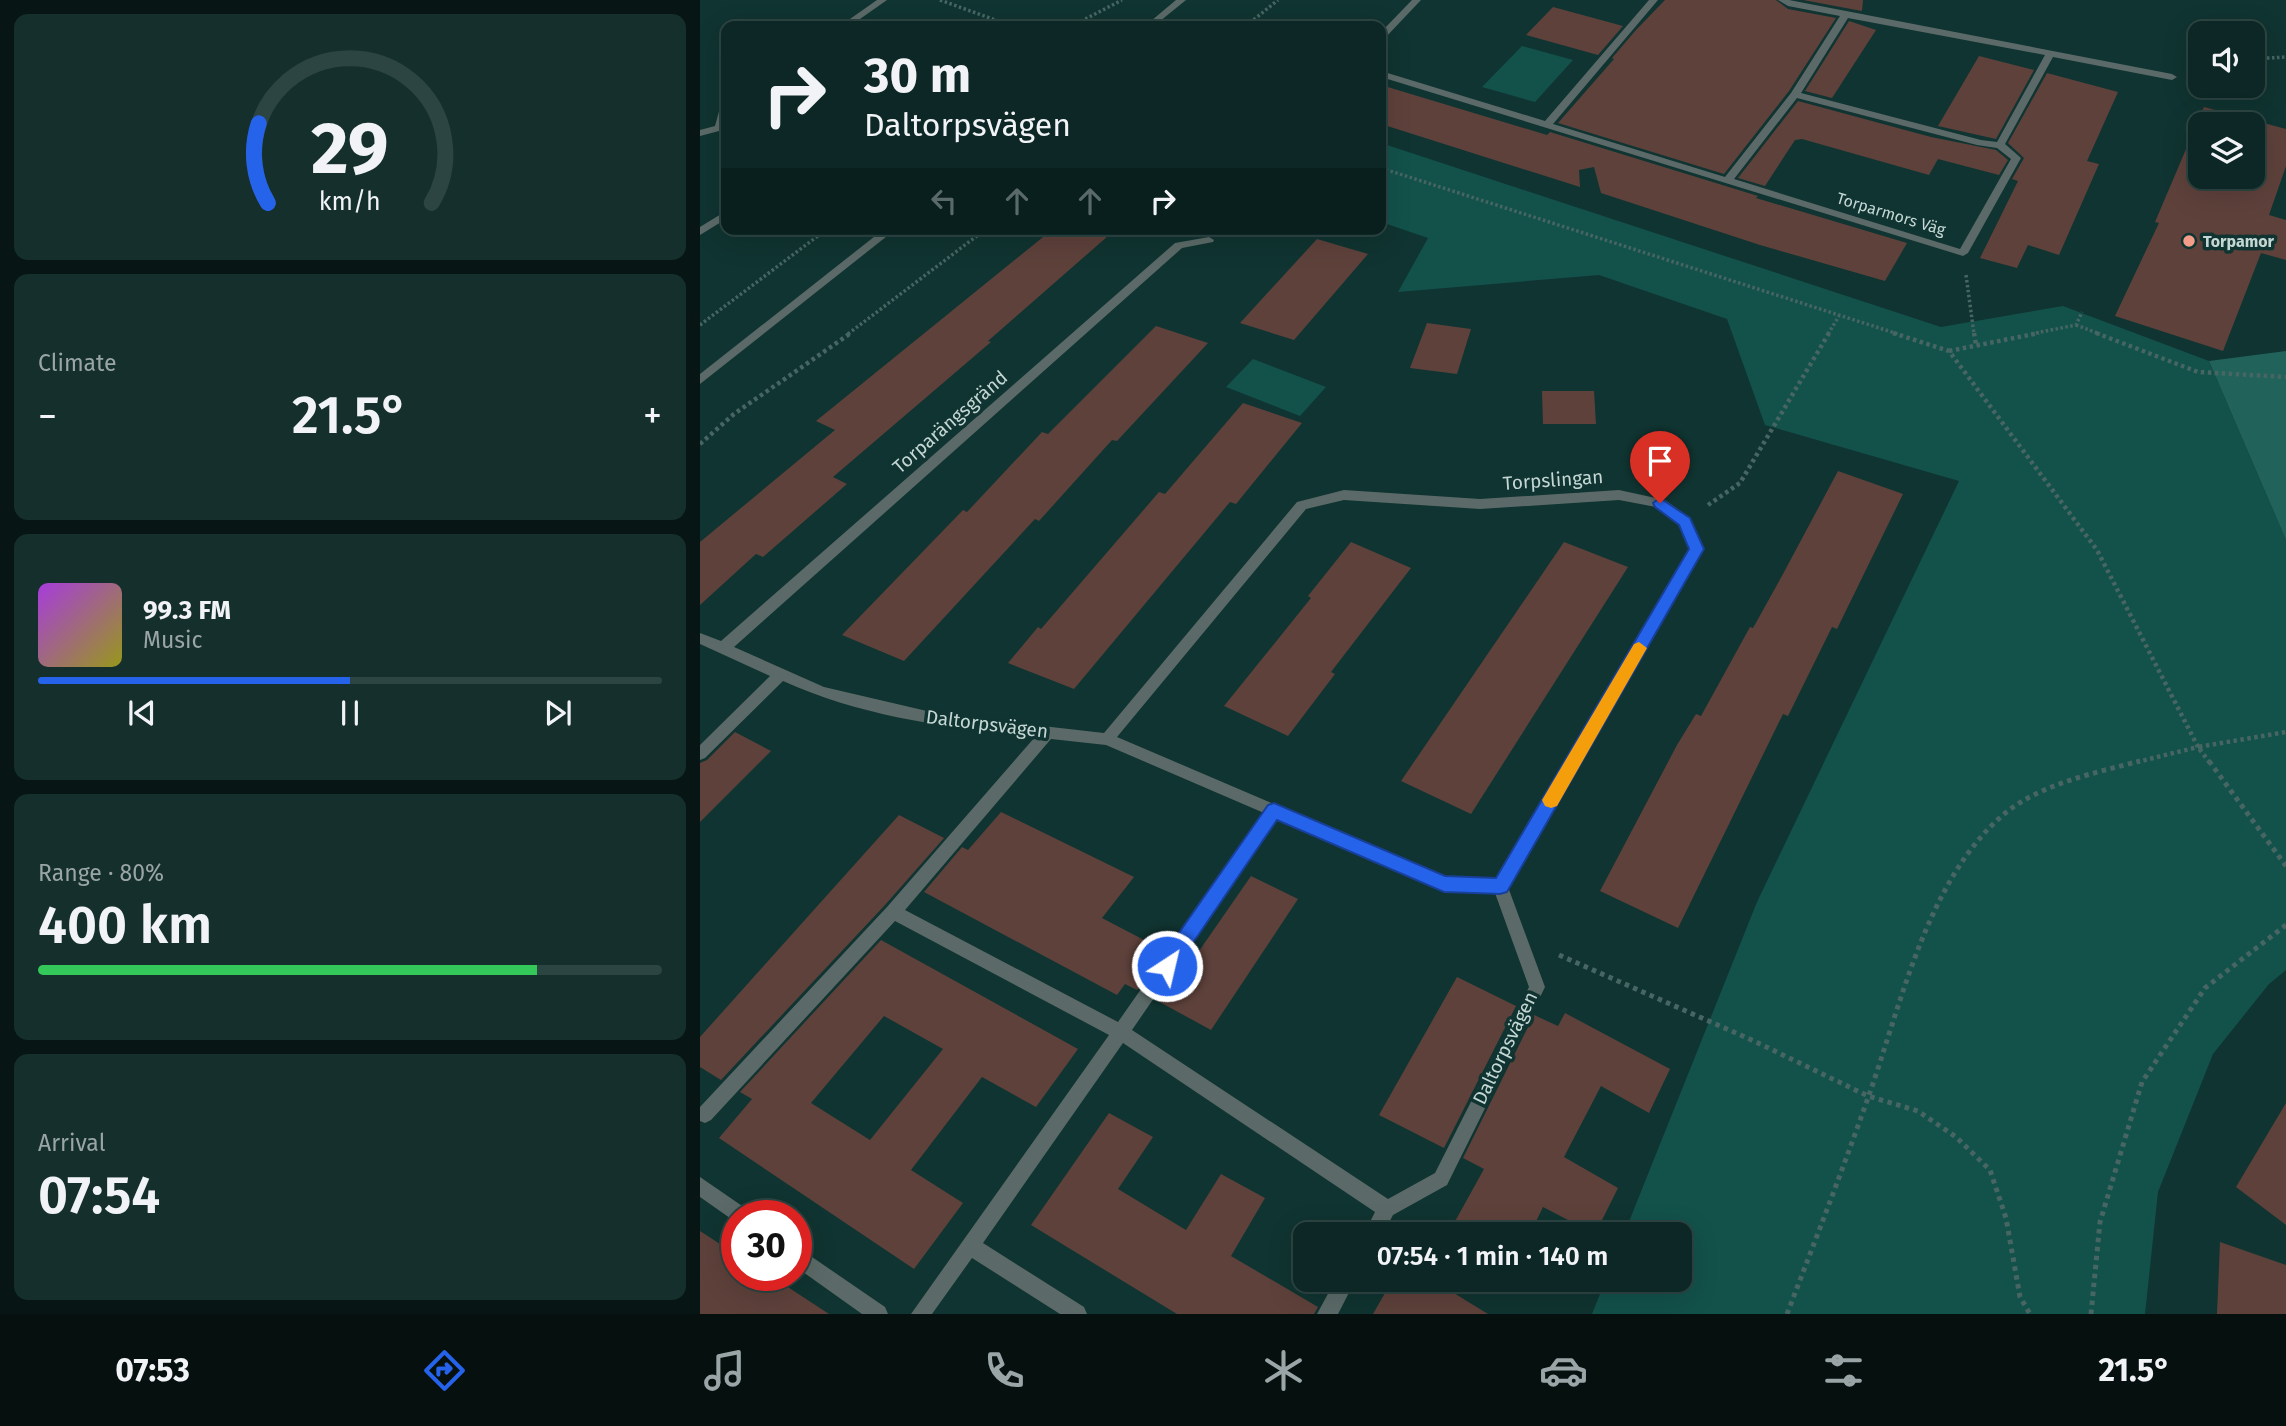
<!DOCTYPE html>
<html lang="en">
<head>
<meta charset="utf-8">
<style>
  body { margin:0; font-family:"Fira Sans",sans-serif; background:#152f2d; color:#f1f3f6; height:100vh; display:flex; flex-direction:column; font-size:26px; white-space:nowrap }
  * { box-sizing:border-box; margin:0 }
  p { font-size:23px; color:#9aa5a7 }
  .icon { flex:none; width:38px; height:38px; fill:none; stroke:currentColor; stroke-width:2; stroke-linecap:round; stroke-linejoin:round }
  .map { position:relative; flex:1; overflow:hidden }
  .panel { display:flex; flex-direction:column; gap:14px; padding:14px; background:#071514; width:700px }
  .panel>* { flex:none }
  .hud { position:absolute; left:21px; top:21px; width:665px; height:214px; border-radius:14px; box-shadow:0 7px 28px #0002,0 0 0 2px #2c4442; background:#0c2725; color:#f1f3f6; overflow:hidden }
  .tools { position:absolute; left:1488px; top:21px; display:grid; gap:14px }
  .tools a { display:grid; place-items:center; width:77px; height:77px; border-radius:14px; background:#0c2725; box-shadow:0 7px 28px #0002,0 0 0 2px #2c4442; font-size:35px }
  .speed { position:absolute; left:21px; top:1200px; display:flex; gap:14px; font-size:35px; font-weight:700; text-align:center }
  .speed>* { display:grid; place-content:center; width:91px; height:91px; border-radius:50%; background:#0c2725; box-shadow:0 7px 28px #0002,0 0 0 2px #2c4442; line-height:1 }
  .speed .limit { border:10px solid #d22; background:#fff; color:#111 }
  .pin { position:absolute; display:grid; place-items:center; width:60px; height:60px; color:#fff; margin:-72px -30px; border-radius:50% 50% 50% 0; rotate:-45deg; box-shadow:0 0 7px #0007 }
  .pin .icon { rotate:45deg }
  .me { position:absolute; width:77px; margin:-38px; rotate:35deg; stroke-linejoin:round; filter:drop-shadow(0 0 5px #0008) }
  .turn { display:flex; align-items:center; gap:24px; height:147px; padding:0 28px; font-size:32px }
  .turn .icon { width:91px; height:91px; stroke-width:2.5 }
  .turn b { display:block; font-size:49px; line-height:60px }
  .lanes { display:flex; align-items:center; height:66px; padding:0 28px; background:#0003; justify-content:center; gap:35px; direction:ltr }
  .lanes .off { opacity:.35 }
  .big { font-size:52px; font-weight:600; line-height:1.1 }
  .panel .card { flex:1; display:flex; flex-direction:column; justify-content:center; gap:10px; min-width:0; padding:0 24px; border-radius:14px; background:#152f2d }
  .panel .dial { align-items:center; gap:0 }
  .dial svg { height:182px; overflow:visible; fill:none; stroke:#2c4442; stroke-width:7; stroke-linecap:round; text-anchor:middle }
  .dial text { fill:#f1f3f6; stroke:none }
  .song { display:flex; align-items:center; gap:21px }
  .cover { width:84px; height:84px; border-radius:10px; background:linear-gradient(135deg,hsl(280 70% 55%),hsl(60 70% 35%)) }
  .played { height:7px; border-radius:4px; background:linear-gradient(90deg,#2563eb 50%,#2c4442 50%) }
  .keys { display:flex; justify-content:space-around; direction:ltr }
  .heat { display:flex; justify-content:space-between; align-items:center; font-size:38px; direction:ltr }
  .charge { height:10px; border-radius:5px; background:linear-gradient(90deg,#34c759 80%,#2c4442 0) }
  .trip { position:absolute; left:593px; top:1222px; width:399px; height:70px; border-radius:14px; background:#0c2725; box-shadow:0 7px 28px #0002,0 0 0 2px #2c4442; font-weight:600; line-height:70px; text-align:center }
  .tabs { display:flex; height:112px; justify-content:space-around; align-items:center; background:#05100f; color:#9aa5a7 }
  .tabs .icon { width:49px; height:49px }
  .tabs .active { color:#2563eb }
  .tabs b { font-size:32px; color:#f1f3f6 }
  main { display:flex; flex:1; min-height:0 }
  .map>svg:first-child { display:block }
  .green { fill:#13514b }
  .forest { fill:#21625b }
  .building { fill:#5e413b; fill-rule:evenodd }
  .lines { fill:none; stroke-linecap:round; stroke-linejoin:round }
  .path-far2 { stroke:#476663; stroke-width:3.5; stroke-dasharray:2.5 2.5; stroke-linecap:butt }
  .path-far1 { stroke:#476663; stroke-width:4.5; stroke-dasharray:3.5 3.5; stroke-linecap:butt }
  .path { stroke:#476663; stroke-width:5; stroke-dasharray:4.5 4.5; stroke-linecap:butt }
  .minor { fill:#5b6a68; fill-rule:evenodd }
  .tertiary { fill:#5b6a68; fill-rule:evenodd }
  .route { fill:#2563eb; stroke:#184099; stroke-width:2 }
  .slow { fill:#f59e0b }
  .poi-dot { fill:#f49e8a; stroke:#103431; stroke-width:2.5 }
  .labels { text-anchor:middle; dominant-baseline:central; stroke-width:7; stroke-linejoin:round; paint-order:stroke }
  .far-street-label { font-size:16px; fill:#c4d7d4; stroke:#103431 }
  .far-poi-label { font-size:16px; font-weight:bold; fill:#c4d7d4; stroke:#103431; text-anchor:start }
  .street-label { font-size:19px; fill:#c4d7d4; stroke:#103431 }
</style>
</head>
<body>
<main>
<section class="panel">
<div class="card dial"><svg viewBox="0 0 100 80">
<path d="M14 69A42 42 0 1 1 86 69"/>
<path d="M14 69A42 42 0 0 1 10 34" stroke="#2563eb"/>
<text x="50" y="56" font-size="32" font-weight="700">29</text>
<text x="50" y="72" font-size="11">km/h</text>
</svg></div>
<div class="card"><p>Climate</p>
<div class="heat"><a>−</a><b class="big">21.5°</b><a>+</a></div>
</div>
<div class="card">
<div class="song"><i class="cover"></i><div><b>99.3 FM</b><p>Music</p></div></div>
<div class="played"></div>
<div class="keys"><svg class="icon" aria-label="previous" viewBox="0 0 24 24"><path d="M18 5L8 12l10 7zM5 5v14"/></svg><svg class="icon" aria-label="pause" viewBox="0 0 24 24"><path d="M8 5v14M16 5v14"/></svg><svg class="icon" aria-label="next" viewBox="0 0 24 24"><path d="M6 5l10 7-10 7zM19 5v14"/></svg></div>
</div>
<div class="card"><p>Range · 80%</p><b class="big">400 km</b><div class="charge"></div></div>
<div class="card"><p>Arrival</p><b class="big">07:54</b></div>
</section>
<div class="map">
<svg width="1586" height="1314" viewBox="0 0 1586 1314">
  <rect width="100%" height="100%" fill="#103431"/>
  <g class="green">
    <path d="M822,46L873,60L835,102L782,87Z"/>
    <path d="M681,143L1241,327L1363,306L1509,361L1586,540V970L1569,984L1513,1054L1458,1192L1445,1314H892L906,1279H980V1234H924L1057,902L1259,481L1065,425L1027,319L899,275L698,292L728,238L681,222Z"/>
    <path d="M553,359L626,387L600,416L526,387Z"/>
  </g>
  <path class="forest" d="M1586,351V540L1509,361Z"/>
  <g class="building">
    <path d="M965,0H1076L1088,9L1136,18L1089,91L1024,174L858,123L914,59L912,58L936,30Z"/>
    <path d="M1103,0H1163L1162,11Z"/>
    <path d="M853,7L923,26L898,55L826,35Z"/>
    <path d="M1149,21L1176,30L1132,98L1105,91Z"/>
    <path d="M1279,56L1334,70L1296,139L1238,126Z"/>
    <path d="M1347,73L1418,92L1387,161L1399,164L1359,255L1328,245L1317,268L1280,258L1318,181L1312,179L1324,158L1308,143Z"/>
    <path d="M681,85L847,135L850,132L1058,196L1056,198L1207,243L1185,281L1060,245L901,193L894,167L879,170L880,187L681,124Z"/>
    <path d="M1098,101L1231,137L1296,150L1308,160L1299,175L1238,159L1229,175L1102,139L1095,140L1065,186L1038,178Z"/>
    <path d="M1504,107L1586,129V166L1569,215L1586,220V260L1561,253L1523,351L1415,316L1459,223L1455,222ZM1500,124H1552V177H1500Z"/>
    <path d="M353,229H416L288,341L291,342L133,477L147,484L63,557L56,554L0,605V542L135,430L116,421Z"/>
    <path d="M617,239L668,254L594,340L540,323Z"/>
    <path d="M727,323L771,329L757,374L710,368Z"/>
    <path d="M456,326L508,343L417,441L412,440L339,521L335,519L204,661L142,635L263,510L267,512L342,432L348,434Z"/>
    <path d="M842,391H894L896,424H843Z"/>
    <path d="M543,403L602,423L536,504L530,502L374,689L308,663L338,627L341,629L459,492L465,494Z"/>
    <path d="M1138,471L1203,494L1137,629L1132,627L1088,716L1083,714L978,928L900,891L977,745L996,714L1001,716L1050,627L1053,628L1083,574Z"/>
    <path d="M651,542L711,568L631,672L635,674L588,736L524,706L611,598L608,596Z"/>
    <path d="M864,542L928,567L771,814L701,781Z"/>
    <path d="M35,732L71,751L0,822V763L7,760Z"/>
    <path d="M301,812L434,877L402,918L465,951L437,990L425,984L417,995L224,892L262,847L268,850Z"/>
    <path d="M199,815L244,838L185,905L21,1080L0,1067V1037Z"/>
    <path d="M551,876L598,899L511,1030L456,1000L483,960L490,964Z"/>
    <path d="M181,940L378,1049L336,1107L282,1077L211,1170L263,1203L214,1269L19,1138L52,1099L40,1092ZM184,1016L243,1049L170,1140L111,1103Z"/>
    <path d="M757,977L816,1006L744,1148L679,1115Z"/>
    <path d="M865,1013L970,1069L949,1113L901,1086L864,1157L918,1188L895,1234L843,1207L830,1234H748L784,1169L763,1158L834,1015L858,1026Z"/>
    <path d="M1586,1103V1225L1536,1187Z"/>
    <path d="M409,1113L453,1137L418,1189L486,1230L521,1174L565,1198L531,1256L618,1307L614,1314H477L331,1225Z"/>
    <path d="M0,1231L37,1255V1276H71L129,1314H0Z"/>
    <path d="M1520,1242L1586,1265V1314H1517Z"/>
    <path d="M693,1279H731L788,1314H673Z"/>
  </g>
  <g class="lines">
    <g class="path-far2">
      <path d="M240,0L312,26"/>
      <path d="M372,26L422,0"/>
      <path d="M546,26L578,0"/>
      <path d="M1552,59L1586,57"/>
      <path d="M681,168L1198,334"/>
      <path d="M1266,275L1274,334"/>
      <path d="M0,325L127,229"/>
      <path d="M1376,325L1400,334"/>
      <path d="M148,334L286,229"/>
      <path d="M1128,334L1139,316"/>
      <path d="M1331,334L1376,325L1382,312"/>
    </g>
    <g class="path-far1">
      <path d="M1193,333L1249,351L1397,550L1498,747L1433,763"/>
      <path d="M1274,333L1276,345"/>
      <path d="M1396,333L1498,372L1586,377"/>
      <path d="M1249,351L1339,333"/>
      <path d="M0,444L34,414L151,333"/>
      <path d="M1008,505L1040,483L1129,333"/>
      <path d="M1510,763L1498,747L1586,732"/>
    </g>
    <g class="path">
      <path d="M1509,761L1586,866"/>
      <path d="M859,955L1054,1041L1168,1096L1218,1111L1256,1137L1290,1170L1306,1218L1320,1297L1330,1314"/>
      <path d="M1087,1314C1115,1241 1143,1169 1169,1095C1201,1005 1227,880 1303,815C1339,784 1395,773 1440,761"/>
      <path d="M1391,1314L1400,1222L1442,1082L1505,988L1586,925"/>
    </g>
    <g class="minor">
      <path d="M177,0H187L150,26H140Z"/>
      <path d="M712,0H721L684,39L681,40V32Z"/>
      <path d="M949,0H958L853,124L1025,177L1091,93L1140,16L1088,6L1078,0H1089L1472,74L1477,77L1472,80L1353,57L1305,144L1321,158L1268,253L1263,256L681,77V71L845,121ZM1148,18L1345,55L1297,142L1281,140L1101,93ZM1097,98L1277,145L1297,148L1311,159L1260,249L1034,179Z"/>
      <path d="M26,101L24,126L26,133L19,131L0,136V130L15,126L21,104Z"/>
      <path d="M26,211V219L0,235V227Z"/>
      <path d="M509,237L514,240L513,242L482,248L34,647L124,687L244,715L404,733L597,502L644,490L780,499L919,490L965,500L990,518L1004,549L808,887L845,987L747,1185L693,1215L683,1234H664L675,1212L423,1043L283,1243L384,1307L387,1314H360L272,1258L232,1314H211L409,1035L195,921L11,1120L5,1123L0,1121V1107L187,907L335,737C250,728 162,717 83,681L5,758L0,760V745L70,676L0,644V633L21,641L475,243ZM644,500L780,509L919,500L956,507L980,524L990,549L796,879L745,877L417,737L606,509ZM351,739L406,745L564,813L418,1022L205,910ZM577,819L744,891L795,893L829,987L735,1173L688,1199L432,1030Z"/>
      <path d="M0,1177L48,1210L51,1216H37V1223L0,1197Z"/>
      <path d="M96,1246L185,1307L188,1314H162L96,1267Z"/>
      <path d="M636,1279H656L638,1314H617Z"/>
    </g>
    <g class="tertiary">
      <path d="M476,0H486L454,26H445Z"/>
      <path d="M184,229H196L0,384V374Z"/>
    </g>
  </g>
  <path class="route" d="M960,498L990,518L1004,549L807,892L800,894L744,892L577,820L473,972L467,975L460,972L458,966L460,960L568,805L574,803L745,876L796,878L989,549L979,525L955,507L953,503Z"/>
  <path class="slow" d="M939,642L947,648L857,806L851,808L845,806L842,800L845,795L934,644Z"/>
  <circle class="poi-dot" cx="1489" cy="241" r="7"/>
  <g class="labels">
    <g class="far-street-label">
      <text transform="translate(1191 214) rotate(17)">Torparmors Väg</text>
    </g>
    <g class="far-poi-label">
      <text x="1503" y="241">Torpamor</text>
    </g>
    <g class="street-label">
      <text transform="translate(250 422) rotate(-41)">Torparängsgränd</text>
      <text transform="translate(853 480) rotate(-4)">Torpslingan</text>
      <text transform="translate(287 724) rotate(7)">Daltorpsvägen</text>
      <text transform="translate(805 1048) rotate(-64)">Daltorpsvägen</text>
    </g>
  </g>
</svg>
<div class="tools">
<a><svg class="icon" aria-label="sound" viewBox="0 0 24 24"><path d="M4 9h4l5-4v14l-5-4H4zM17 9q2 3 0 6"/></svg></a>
<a><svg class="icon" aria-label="layers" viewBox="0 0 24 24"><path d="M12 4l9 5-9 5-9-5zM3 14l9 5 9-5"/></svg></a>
</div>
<div class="speed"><div class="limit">30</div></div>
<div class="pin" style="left:960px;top:503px;background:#d93025"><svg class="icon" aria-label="arrive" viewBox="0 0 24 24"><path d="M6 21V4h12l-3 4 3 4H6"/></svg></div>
<svg class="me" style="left:467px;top:966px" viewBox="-20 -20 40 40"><circle r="17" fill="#2563eb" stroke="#fff" stroke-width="3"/><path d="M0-11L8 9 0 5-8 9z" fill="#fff"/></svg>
<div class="trip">07:54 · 1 min · 140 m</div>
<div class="hud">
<div class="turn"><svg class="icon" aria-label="right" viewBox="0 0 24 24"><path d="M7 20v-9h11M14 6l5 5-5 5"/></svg><div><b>30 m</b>Daltorpsvägen</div></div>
<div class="lanes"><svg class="icon off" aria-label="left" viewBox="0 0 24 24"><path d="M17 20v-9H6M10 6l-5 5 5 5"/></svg><svg class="icon off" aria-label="ahead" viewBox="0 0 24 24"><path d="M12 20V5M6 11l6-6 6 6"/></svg><svg class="icon off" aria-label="ahead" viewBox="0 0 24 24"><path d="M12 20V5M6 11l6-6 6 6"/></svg><svg class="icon" aria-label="right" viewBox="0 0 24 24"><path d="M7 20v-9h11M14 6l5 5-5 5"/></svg></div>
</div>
</div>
</main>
<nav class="tabs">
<b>07:53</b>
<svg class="icon active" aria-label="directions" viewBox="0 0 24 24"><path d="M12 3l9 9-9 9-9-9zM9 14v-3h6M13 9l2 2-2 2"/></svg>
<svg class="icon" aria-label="music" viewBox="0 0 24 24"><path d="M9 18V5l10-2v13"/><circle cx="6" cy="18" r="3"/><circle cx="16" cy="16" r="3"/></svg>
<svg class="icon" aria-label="phone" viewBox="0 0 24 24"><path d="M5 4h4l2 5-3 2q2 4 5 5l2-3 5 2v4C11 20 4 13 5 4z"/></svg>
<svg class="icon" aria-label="climate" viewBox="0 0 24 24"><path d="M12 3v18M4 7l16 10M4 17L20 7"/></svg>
<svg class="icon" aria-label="car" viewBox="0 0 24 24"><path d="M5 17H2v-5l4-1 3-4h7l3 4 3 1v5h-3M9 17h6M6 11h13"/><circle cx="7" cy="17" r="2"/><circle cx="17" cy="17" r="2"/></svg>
<svg class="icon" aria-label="filters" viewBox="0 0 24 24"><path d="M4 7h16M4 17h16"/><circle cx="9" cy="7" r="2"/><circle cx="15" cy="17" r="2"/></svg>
<b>21.5°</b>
</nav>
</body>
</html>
